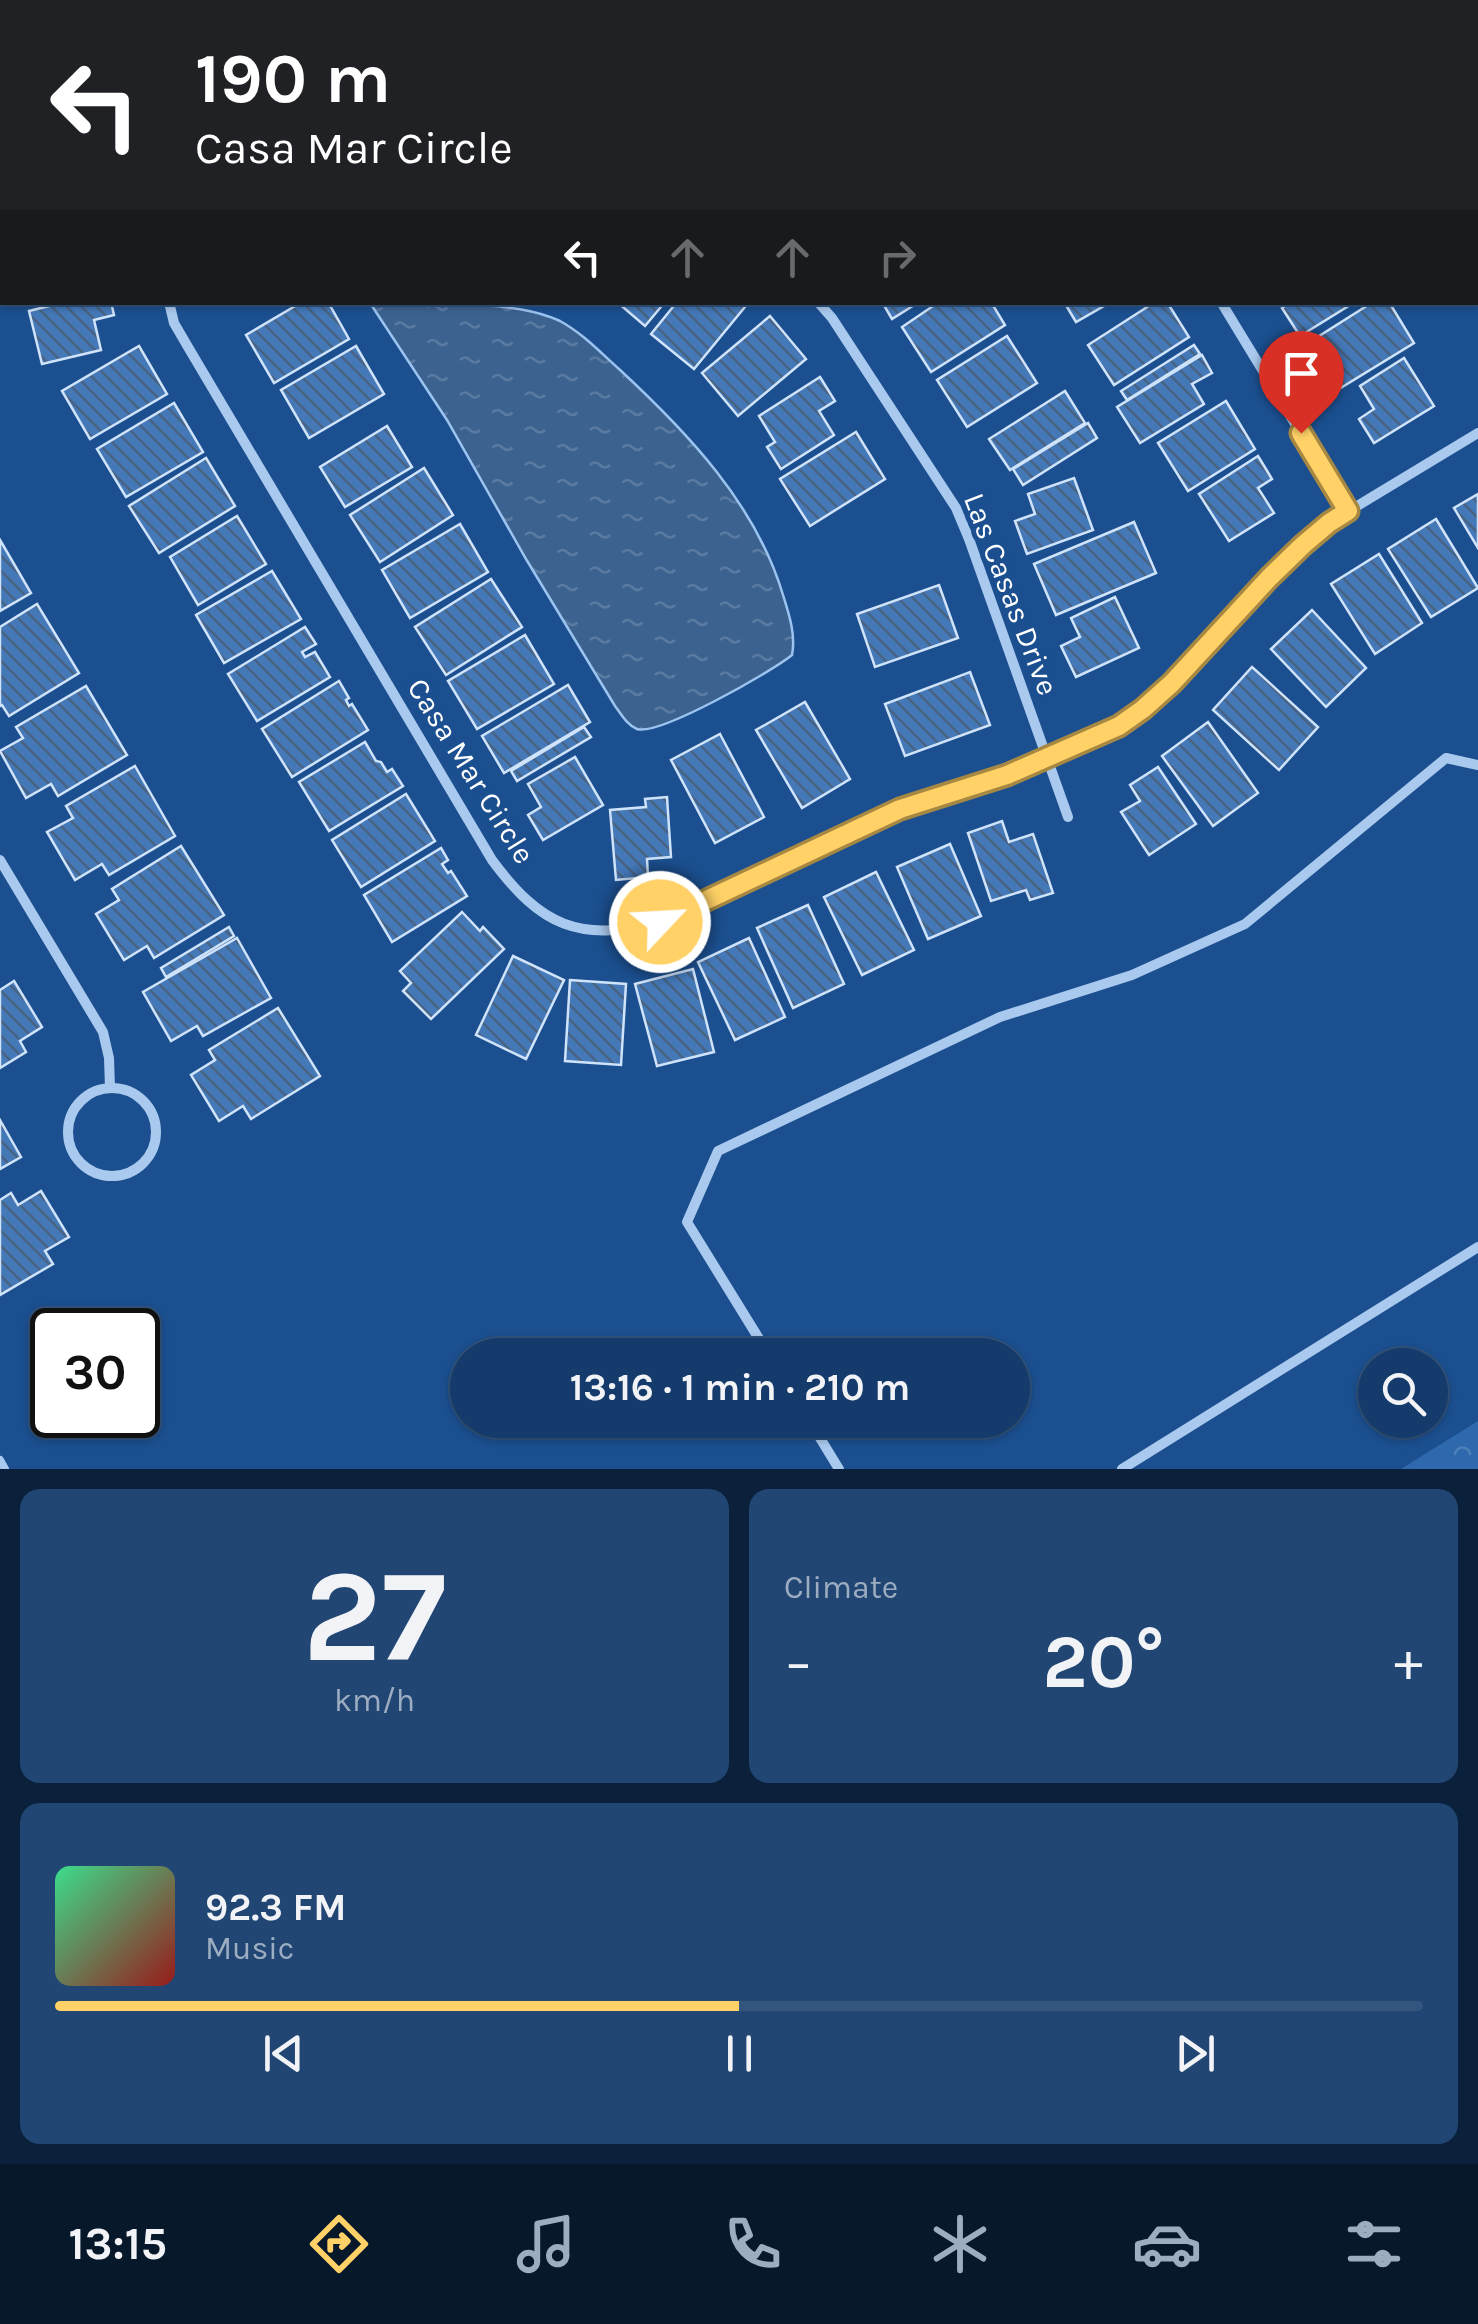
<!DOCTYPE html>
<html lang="en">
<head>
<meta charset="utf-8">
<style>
  body { margin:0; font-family:Karla,sans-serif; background:#214673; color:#f1f3f6; height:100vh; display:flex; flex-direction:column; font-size:38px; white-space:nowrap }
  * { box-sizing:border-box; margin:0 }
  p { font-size:32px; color:#9dadc1 }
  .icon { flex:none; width:55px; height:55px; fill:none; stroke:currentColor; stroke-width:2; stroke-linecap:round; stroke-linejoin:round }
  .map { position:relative; height:1469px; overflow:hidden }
  .sheet { display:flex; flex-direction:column; gap:20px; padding:20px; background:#0b203b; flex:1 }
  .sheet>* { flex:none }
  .top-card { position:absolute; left:0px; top:0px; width:1480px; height:305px; box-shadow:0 2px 8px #0004,0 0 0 2px #33557e; background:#202124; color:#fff; overflow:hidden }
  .tools { position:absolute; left:1358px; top:1348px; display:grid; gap:20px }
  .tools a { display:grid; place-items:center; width:90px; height:90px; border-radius:50%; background:#143b6b; box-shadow:0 2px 8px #0004,0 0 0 2px #33557e; font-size:50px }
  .speed { position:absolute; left:30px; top:1308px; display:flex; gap:20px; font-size:50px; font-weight:700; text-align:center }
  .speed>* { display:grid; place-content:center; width:130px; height:130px; border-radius:50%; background:#143b6b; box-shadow:0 2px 8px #0004,0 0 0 2px #33557e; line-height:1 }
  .speed .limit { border:5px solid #111; border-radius:15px; background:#fff; color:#111 }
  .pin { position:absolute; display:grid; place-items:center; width:85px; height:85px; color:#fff; margin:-102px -42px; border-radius:50% 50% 50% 0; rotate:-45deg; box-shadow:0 0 10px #0007 }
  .pin .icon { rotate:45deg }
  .me { position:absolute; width:110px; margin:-55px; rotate:65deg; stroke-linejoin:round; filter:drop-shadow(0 0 8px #0008) }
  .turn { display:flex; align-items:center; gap:35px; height:210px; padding:0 30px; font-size:45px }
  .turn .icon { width:130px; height:130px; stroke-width:2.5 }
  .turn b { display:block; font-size:70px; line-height:85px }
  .lanes { display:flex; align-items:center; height:95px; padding:0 30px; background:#0003; justify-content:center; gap:50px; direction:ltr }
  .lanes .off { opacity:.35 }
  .big { font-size:75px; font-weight:700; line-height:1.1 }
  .sheet .card { flex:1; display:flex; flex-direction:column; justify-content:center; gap:15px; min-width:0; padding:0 35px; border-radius:20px; background:#214673 }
  .sheet .dial { align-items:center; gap:0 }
  .dial b { font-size:130px; line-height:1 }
  .song { display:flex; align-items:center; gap:30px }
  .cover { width:120px; height:120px; border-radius:15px; background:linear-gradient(135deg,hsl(150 70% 55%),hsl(0 70% 35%)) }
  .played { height:10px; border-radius:5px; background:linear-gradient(90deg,#ffd166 50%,#33557e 50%) }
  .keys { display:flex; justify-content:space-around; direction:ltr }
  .heat { display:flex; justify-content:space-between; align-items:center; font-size:55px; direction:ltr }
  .sheet .tiles { flex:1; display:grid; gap:20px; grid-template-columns:1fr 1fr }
  .card:last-child { grid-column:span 2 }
  .trip { position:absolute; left:450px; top:1338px; width:580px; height:100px; border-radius:50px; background:#143b6b; box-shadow:0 2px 8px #0004,0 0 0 2px #33557e; font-weight:700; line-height:100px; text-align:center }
  .tab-bar { display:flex; height:160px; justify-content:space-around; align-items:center; background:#08182b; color:#9dadc1 }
  .tab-bar .icon { width:70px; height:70px }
  .tab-bar .current { color:#ffd166 }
  .tab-bar b { font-size:45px; color:#f1f3f6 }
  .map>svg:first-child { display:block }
  .forest { fill:url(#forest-crowns) }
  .water { fill:url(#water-ripples); stroke:#9cc4f0; stroke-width:2.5 }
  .building { fill:url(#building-back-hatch); stroke:#cfe3fa; stroke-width:2.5 }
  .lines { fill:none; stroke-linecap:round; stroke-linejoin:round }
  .lane { stroke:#a9c9ee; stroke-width:8 }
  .street { stroke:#a9c9ee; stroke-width:10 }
  .route-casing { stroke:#a68842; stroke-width:25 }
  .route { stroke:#ffd166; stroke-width:18 }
  .labels { text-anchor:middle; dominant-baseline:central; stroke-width:10; stroke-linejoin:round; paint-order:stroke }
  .street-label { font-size:30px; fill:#fff; stroke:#1b4f8f }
</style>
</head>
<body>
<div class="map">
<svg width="1478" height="1469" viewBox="0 0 1478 1469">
  <defs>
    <pattern id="forest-crowns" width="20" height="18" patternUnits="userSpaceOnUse" patternTransform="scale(2.5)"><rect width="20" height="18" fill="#2e69ad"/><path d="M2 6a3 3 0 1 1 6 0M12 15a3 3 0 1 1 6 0" fill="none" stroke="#4d80b9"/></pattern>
    <pattern id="water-ripples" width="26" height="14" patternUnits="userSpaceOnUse" patternTransform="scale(2.5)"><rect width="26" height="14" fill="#3c6290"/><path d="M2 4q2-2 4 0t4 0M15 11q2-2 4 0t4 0" fill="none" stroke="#597aa1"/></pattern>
    <pattern id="building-back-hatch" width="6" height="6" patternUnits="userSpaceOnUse" patternTransform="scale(2.5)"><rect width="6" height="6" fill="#4478b7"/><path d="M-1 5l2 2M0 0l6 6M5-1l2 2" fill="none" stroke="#486282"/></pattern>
  </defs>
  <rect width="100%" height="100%" fill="#1b4f8f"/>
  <path class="forest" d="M1478,1421V1469H1401Z"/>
  <path class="water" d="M455,302C489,306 528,306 560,321C582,333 600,352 619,369C687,432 756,504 783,595C789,614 796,635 792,655C771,672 659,736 637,729C627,725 621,714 615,706L526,559L447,420L370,303Z"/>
  <g class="building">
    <path d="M65,302H111L114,315L94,320L101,350L42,364L29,311Z"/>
    <path d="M302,302H328L349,339L274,383L246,335Z"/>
    <path d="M617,302H665L645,326Z"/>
    <path d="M677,302H749L694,369L651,334Z"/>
    <path d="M882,302H919L892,319Z"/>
    <path d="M939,302H991L1005,325L931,372L902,327Z"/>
    <path d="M1064,302H1111L1076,322Z"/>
    <path d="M1155,302H1167L1189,337L1114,385L1088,345Z"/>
    <path d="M1291,302H1355L1300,336L1282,308Z"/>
    <path d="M1373,302H1389L1414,343L1334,392L1305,345Z"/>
    <path d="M770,316L806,359L738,416L702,373Z"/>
    <path d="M1007,336L1037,383L967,427L937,380Z"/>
    <path d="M1194,345L1200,354L1127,400L1121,391Z"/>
    <path d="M139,346L167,394L90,439L62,391Z"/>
    <path d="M356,346L384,394L309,438L281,390Z"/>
    <path d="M1202,355L1212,373L1192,384L1204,404L1140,443L1117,407Z"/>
    <path d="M1404,358L1434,406L1374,443L1359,419L1374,409L1360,386Z"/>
    <path d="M820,377L835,401L819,411L834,435L781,469L767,447L775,442L759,416Z"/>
    <path d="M1065,391L1085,423L1010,470L989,439Z"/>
    <path d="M1226,401L1255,449L1188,491L1158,443Z"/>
    <path d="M174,403L203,452L126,497L97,449Z"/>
    <path d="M1088,423L1097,438L1023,485L1013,469Z"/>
    <path d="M387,426L412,467L345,507L320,467Z"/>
    <path d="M856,432L885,479L810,526L780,479Z"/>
    <path d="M1258,456L1272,479L1258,488L1274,513L1229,541L1199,494Z"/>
    <path d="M206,458L235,506L159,553L129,506Z"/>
    <path d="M424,468L453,515L380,562L350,515Z"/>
    <path d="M1074,478L1093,530L1027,554L1015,521L1035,514L1028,494Z"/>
    <path d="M1478,494V548L1454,508Z"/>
    <path d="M237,516L266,564L198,605L170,557Z"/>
    <path d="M1436,519L1478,588L1431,617L1388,549Z"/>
    <path d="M1134,522L1156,573L1056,615L1034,564Z"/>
    <path d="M460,524L488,572L410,618L382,570Z"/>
    <path d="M0,540L31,593L0,611Z"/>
    <path d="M1379,554L1422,623L1375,654L1331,584Z"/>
    <path d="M272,571L301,619L224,663L196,615Z"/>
    <path d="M491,579L522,627L446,675L415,627Z"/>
    <path d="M939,585L958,638L875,667L857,614Z"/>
    <path d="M1115,597L1139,648L1076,677L1061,646L1080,637L1071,618Z"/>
    <path d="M37,604L79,673L9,716L2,705L0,706V627Z"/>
    <path d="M1312,610L1366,668L1326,707L1271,649Z"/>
    <path d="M305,627L316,644L302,652L305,657L315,652L330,677L257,721L228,674Z"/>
    <path d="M525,635L554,684L477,729L448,681Z"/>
    <path d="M1252,667L1318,727L1279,770L1213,710Z"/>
    <path d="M970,672L990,725L905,756L885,704Z"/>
    <path d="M339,681L349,698L346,700L349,706L352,704L368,730L292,777L262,729Z"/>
    <path d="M568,685L590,722L504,773L482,736Z"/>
    <path d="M86,686L127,755L58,796L51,784L26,798L0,751L23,738L16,727Z"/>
    <path d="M805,702L850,779L802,808L756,730Z"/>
    <path d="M1208,722L1258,793L1213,826L1162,756Z"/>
    <path d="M584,727L591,737L517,781L511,771Z"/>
    <path d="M720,734L764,817L715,843L671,760Z"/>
    <path d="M365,742L376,761L381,762L387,772L392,769L403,786L329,831L299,782Z"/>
    <path d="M575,757L603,805L543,840L528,815L541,807L528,784Z"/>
    <path d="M135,766L175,836L109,875L102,864L75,880L47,832L73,818L66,806Z"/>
    <path d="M1158,767L1196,824L1149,855L1121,812L1140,801L1130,785Z"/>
    <path d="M406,794L435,841L361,887L332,840Z"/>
    <path d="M667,797L671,857L647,859L648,877L616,880L610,810L646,807L645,799Z"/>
    <path d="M1002,821L1009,842L1033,834L1053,893L1030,900L1026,890L991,901L968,833Z"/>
    <path d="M950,844L981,916L928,939L897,867Z"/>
    <path d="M181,846L224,915L154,958L147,946L124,960L96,914L119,900L112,889Z"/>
    <path d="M441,848L448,860L442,864L448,873L451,871L467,896L392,942L364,895Z"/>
    <path d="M876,872L914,950L862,975L824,897Z"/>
    <path d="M808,905L844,984L793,1008L757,928Z"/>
    <path d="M462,912L480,931L483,927L504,949L431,1019L403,991L411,983L400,971Z"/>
    <path d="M229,927L234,936L166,977L161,968Z"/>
    <path d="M237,938L271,998L203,1036L197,1026L171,1041L143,992Z"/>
    <path d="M749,938L785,1017L735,1040L698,962Z"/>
    <path d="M513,956L564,980L526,1059L476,1035Z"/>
    <path d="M693,969L714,1052L657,1066L635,984Z"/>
    <path d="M570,980L626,984L621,1065L565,1061Z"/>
    <path d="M14,981L42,1027L20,1041L26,1052L0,1068V990Z"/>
    <path d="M278,1008L320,1076L251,1119L243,1106L219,1121L191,1075L215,1060L209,1050Z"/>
    <path d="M0,1120L21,1157L0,1169Z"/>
    <path d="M41,1191L69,1237L45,1251L53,1264L0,1295V1200L11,1193L18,1205Z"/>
  </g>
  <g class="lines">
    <path class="lane" d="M0,1460L5,1469"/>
    <g class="street">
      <path d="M1036,0L1037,2"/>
      <path d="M1454,0L1455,2"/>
      <path d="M201,2V0"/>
      <path d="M0,15L2,17"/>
      <path d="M1478,34V35"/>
      <path d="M169,302L174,323L188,347L492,860C541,926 579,943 660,922L900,809L1007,775L1119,726L1143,709L1172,683L1269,578L1329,523L1478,433"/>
      <path d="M818,302L832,318L956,508L969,539L1068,817"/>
      <path d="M1221,302L1348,511"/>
      <path d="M0,860L103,1032L109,1058L110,1088"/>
      <circle cx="112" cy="1132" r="44"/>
      <path d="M769,1355L687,1222L718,1151L1000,1017L1132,975L1245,924L1446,758L1478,765"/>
      <path d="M809,1420L839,1469"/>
      <path d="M1122,1469L1478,1247"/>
    </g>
  </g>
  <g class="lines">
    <defs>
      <path id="route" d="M660,922L900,809L1007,775L1119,726L1143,709L1172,683L1269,578L1303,545L1329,523L1348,511L1301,433"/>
    </defs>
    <use href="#route" class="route-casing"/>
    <use href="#route" class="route"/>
  </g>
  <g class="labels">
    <g class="street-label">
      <text transform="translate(1011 594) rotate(69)">Las Casas Drive</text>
      <text transform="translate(471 771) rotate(58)">Casa Mar Circle</text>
    </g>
  </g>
</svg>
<div class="tools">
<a><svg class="icon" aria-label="search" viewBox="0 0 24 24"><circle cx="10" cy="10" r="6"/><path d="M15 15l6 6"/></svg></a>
</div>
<div class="speed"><div class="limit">30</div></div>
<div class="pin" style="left:1301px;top:433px;background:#d93025"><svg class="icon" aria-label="arrive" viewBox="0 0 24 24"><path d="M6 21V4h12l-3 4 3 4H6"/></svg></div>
<svg class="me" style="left:660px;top:922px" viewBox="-20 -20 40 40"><circle r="17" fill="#ffd166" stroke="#fff" stroke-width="3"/><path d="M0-11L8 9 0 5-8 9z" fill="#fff"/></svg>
<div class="trip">13:16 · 1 min · 210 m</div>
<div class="top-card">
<div class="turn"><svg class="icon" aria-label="left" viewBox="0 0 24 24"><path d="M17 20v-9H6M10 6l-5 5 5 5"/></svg><div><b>190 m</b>Casa Mar Circle</div></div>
<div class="lanes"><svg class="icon" aria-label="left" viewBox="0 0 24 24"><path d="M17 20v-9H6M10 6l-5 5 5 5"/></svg><svg class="icon off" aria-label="ahead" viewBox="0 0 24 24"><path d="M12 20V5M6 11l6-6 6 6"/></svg><svg class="icon off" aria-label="ahead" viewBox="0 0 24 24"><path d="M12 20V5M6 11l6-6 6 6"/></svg><svg class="icon off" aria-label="right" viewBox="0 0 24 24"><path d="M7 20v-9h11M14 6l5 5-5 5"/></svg></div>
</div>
</div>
<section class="sheet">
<div class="tiles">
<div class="card dial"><b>27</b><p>km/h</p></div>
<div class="card"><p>Climate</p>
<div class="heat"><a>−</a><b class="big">20°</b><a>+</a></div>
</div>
<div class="card">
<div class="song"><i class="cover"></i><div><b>92.3 FM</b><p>Music</p></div></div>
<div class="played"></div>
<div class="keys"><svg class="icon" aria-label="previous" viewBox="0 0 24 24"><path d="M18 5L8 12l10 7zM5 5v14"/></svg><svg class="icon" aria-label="pause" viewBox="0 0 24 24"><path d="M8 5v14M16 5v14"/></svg><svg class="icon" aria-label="next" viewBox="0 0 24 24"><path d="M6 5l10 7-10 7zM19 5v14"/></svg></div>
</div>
</div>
</section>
<nav class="tab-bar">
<b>13:15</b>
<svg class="icon current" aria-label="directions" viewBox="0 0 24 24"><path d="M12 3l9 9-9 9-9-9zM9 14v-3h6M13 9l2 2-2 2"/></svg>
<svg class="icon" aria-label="music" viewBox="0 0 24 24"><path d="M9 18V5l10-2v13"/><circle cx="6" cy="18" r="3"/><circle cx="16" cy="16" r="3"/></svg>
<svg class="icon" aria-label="phone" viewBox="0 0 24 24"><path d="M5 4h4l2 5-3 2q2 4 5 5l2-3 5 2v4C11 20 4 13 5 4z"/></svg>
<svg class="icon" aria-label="climate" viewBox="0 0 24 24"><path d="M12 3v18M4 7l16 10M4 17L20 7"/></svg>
<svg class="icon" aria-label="car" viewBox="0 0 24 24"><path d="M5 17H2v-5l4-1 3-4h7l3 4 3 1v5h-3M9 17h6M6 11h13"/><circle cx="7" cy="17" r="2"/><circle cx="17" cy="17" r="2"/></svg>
<svg class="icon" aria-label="filters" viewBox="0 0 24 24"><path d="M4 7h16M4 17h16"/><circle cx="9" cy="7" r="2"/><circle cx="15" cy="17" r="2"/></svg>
</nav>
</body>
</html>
